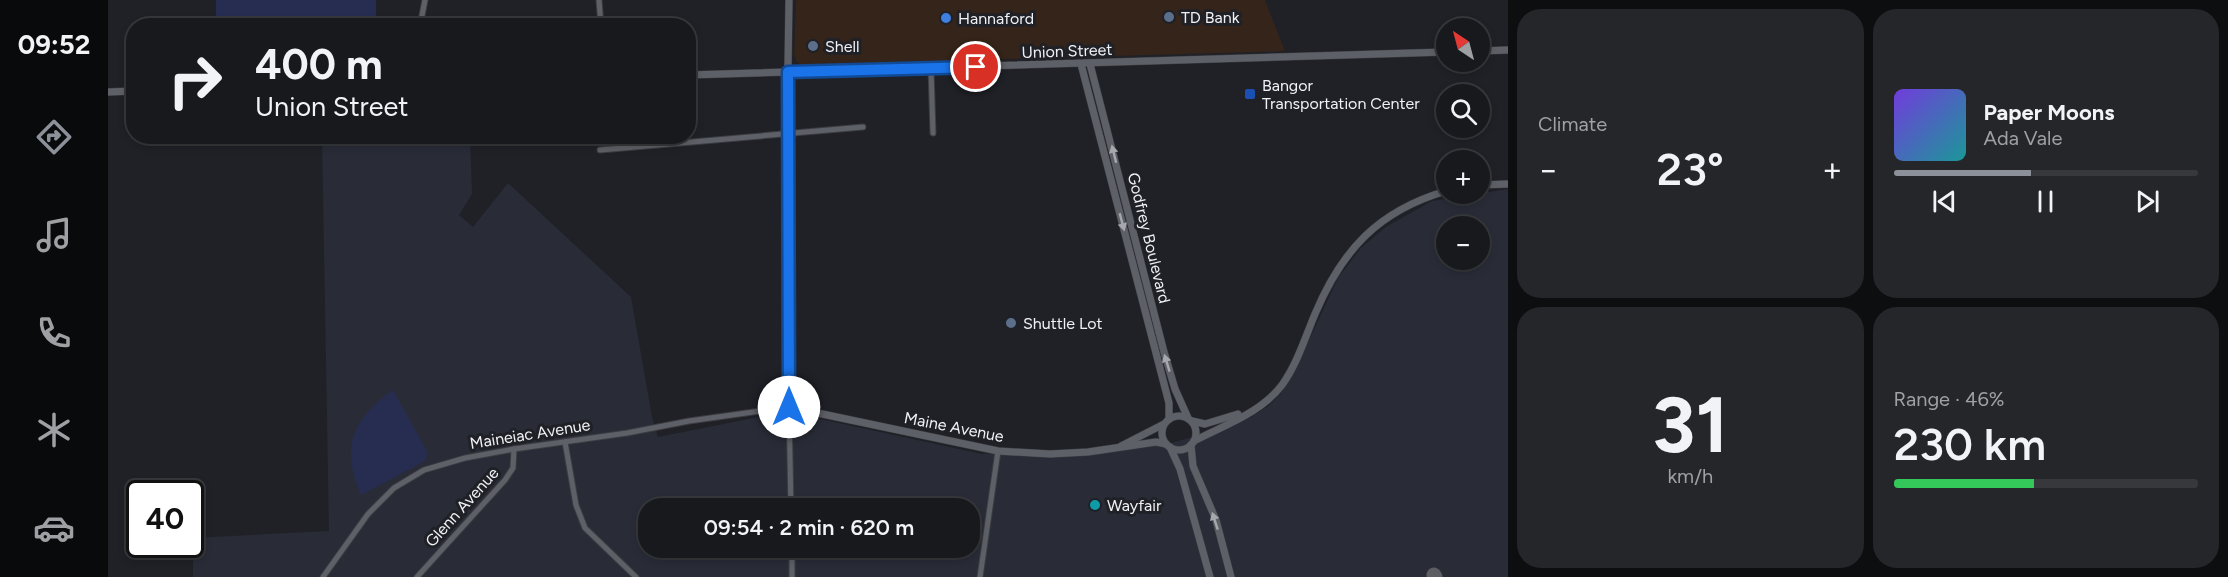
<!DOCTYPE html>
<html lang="en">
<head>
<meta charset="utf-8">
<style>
  body { margin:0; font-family:Figtree,sans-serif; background:#24262a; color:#f1f3f6; height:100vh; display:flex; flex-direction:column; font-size:22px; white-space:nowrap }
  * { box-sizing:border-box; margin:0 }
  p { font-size:20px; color:#9ea0a4 }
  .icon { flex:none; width:33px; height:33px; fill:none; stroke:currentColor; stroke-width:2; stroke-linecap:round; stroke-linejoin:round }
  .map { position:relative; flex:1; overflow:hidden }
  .sheet { display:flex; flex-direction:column; gap:9px; padding:9px; background:#0d0e10; width:720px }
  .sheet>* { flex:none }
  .guide { position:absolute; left:18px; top:18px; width:570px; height:126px; border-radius:24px; box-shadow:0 3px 9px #0003,0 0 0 2px #36383b; background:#17191d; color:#f1f3f6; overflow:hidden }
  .needle { width:39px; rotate:324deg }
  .controls { position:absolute; left:1328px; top:18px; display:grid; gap:12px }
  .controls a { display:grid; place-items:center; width:54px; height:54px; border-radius:50%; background:#17191d; box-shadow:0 3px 9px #0003,0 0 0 2px #36383b; font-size:30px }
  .speed { position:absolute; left:18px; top:480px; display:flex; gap:12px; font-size:30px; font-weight:700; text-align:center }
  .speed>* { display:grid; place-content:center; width:78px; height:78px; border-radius:50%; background:#17191d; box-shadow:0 3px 9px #0003,0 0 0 2px #36383b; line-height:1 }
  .speed .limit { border:3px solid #111; border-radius:9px; background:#fff; color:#111 }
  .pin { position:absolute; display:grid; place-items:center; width:51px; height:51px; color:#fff; margin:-26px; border:3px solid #fff; border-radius:50%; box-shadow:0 2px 6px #0007 }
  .me { position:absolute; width:66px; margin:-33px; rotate:0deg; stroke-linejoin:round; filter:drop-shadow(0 0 4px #0008) }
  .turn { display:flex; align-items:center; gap:21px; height:126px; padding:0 30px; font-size:27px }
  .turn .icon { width:78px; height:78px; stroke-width:2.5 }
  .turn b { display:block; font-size:42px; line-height:51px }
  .big { font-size:45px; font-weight:600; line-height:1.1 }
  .sheet .widget { flex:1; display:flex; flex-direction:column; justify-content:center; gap:9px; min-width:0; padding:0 21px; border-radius:24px; background:#24262a }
  .sheet .dial { align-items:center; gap:0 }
  .dial b { font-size:78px; line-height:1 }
  .song { display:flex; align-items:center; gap:18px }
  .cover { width:72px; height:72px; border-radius:9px; background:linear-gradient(135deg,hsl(260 70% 55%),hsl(180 70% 35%)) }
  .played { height:6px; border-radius:3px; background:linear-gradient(90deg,#8c9099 45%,#36383b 45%) }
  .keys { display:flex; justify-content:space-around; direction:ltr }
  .heat { display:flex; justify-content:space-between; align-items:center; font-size:33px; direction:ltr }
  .charge { height:9px; border-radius:4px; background:linear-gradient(90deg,#34c759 46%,#36383b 0) }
  .sheet .tiles { flex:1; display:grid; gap:9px; grid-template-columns:repeat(2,1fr) }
  .trip { position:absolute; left:530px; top:498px; width:342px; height:60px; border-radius:24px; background:#17191d; box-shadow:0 3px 9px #0003,0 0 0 2px #36383b; font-weight:600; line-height:60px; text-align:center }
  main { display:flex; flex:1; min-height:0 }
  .tab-bar { display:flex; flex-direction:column; width:108px; justify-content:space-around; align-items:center; background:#090a0c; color:#9ea0a4 }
  .tab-bar .icon { width:42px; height:42px }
  .tab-bar .selected { color:#8c9099 }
  .tab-bar b { font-size:27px; color:#f1f3f6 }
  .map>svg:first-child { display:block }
  .commercial { fill:#34241a }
  .built { fill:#292c37; fill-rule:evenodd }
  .green { fill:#272c51 }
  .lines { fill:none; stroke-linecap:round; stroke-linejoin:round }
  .taxiway { stroke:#5d5e64; stroke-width:15 }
  .street-casing { stroke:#3c3d42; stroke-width:7 }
  .secondary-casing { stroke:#3c3d42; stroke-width:8 }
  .street { stroke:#5e6067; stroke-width:5 }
  .secondary { stroke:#5e6067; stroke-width:7 }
  .oneway { fill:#a7a8ae }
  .route-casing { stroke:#114b97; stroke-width:15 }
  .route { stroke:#1a73e8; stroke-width:10 }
  .service-dot { fill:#5c6f8a; stroke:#1f2127; stroke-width:2 }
  .shop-dot { fill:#3f7fe0; stroke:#1f2127; stroke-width:2 }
  .transit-dot { fill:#1a4fb4; stroke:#1f2127; stroke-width:2 }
  .culture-dot { fill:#0f9aa8; stroke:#1f2127; stroke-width:2 }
  .labels { text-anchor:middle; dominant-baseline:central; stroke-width:6; stroke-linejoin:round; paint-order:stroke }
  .poi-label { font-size:16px; fill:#f0f1f5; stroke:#1f2127; text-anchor:start }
  .street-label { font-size:16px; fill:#f0f1f5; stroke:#1f2127 }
</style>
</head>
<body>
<main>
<nav class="tab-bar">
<b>09:52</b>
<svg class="icon selected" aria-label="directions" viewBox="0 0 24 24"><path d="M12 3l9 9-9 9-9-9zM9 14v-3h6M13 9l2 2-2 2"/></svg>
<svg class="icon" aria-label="music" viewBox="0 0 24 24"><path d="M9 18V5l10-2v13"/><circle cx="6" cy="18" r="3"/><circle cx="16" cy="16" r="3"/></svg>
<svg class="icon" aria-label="phone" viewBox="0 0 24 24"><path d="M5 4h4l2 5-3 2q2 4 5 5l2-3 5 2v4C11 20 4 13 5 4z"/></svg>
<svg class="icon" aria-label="climate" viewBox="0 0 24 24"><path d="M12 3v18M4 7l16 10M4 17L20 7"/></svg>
<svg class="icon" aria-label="car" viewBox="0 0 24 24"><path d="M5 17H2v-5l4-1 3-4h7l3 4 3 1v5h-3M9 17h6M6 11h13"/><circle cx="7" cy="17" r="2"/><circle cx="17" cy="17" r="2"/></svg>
</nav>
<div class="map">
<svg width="1400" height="577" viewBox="0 0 1400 577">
  <rect width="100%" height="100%" fill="#1f2127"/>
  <path class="commercial" d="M688,0H1157L1177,51L693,65L689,62L686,55Z"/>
  <path class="built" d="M214,137H362L364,194L351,215L365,227L400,183L523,297L544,417L550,437L671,413L698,416L874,454L1056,445L1109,430L1143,417L1159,407L1172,395L1196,351L1230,278L1253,248L1278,227L1324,201L1400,189V577H85V538L221,531ZM1338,226H1371V260H1338ZM540,508H861V548H540Z"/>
  <g class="green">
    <rect x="108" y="0" width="160" height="25"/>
    <path d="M285,390L320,453L317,461L253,495C232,447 244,419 285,390Z"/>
  </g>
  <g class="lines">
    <path class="taxiway" d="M1326,575L1327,577"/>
    <defs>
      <g id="street">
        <path d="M491,0L493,26"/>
        <path d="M312,26L317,0"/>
        <path d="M823,69L825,133"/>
        <path d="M492,150L755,127"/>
        <path d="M457,442L468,505L477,528L528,577"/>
        <path d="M684,548V577"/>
        <path d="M215,577L260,514L286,488L316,470L357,458L406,449L519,433L581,421L681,407L683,508"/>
        <path d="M309,577L397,480L405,468L406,449"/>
        <path d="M872,577L890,451"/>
      </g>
      <g id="secondary">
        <path d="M681,0L679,134L681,407L890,451L942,454L980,452L1048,442L1058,444"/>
        <path d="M1371,51L1400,50"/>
        <path d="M973,64L1061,403V419"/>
        <path d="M982,64L1056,352L1067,389L1080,418"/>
        <path d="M580,75L1338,52"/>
        <path d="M0,92L26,91"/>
        <path d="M1371,185L1400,184"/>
        <circle cx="1071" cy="433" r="17"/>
        <path d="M1084,421L1097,424L1130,414"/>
        <path d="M1086,441C1116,425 1153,413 1174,385C1189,364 1197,338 1207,314C1234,250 1270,211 1338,191"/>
        <path d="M1083,445L1085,466L1108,520L1123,577"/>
        <path d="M1013,446L1056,424"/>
        <path d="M1062,447L1072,469L1102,577"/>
      </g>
    </defs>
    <use href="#street" class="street-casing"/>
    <use href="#secondary" class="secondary-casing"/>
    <use href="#street" class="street"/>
    <use href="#secondary" class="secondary"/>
  </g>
  <defs><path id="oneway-solid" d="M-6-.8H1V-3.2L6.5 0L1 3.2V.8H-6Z" transform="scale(1.5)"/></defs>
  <g class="oneway">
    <use href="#oneway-solid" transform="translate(1006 154) rotate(-104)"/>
    <use href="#oneway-solid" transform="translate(1014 222) rotate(75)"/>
    <use href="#oneway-solid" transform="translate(1059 363) rotate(-107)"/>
    <use href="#oneway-solid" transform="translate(1107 521) rotate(-108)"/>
  </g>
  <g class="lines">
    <defs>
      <path id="route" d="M681,407L680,72L868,67"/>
    </defs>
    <use href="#route" class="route-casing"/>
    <use href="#route" class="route"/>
  </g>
  <g class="service-dot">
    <circle cx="1061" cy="17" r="6"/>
    <circle cx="705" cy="46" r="6"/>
    <circle cx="903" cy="323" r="6"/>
  </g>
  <circle class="shop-dot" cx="838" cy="18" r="6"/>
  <rect class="transit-dot" x="1136" y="88" width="12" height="12" rx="3"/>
  <circle class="culture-dot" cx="987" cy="505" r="6"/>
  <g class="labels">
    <g class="poi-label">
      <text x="1073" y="17">TD Bank</text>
      <text x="850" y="18">Hannaford</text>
      <text x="717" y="46">Shell</text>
      <text x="1154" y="85">Bangor<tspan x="1154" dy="18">Transportation Center</tspan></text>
      <text x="915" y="323">Shuttle Lot</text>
      <text x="999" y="505">Wayfair</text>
    </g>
    <g class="street-label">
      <text transform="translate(959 51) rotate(-2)">Union Street</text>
      <text transform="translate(1041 238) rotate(76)">Godfrey Boulevard</text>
      <text transform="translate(846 427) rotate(11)">Maine Avenue</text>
      <text transform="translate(422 434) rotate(-9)">Maineiac Avenue</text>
      <text transform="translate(354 507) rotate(-48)">Glenn Avenue</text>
    </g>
  </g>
</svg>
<div class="controls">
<a><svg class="needle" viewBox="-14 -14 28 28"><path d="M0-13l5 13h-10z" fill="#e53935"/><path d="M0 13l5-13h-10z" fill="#9ea0a4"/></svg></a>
<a><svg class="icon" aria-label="search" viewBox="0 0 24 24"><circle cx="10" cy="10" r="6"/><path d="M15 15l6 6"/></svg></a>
<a>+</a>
<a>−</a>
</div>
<div class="speed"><div class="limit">40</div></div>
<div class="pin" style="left:868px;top:67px;background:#d93025"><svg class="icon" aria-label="arrive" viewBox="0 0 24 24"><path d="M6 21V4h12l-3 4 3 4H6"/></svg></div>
<svg class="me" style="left:681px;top:407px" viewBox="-20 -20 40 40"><circle r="19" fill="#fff"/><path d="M0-13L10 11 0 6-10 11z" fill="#1a73e8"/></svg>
<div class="trip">09:54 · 2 min · 620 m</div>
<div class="guide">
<div class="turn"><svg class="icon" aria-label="right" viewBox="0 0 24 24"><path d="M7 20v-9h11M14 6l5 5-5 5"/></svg><div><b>400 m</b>Union Street</div></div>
</div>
</div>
<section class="sheet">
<div class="tiles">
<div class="widget"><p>Climate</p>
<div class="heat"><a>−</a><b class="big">23°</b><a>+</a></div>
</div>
<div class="widget">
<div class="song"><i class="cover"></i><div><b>Paper Moons</b><p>Ada Vale</p></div></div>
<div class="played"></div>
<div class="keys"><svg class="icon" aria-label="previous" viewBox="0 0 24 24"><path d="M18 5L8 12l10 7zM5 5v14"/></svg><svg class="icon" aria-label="pause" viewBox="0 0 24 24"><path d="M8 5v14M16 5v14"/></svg><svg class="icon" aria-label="next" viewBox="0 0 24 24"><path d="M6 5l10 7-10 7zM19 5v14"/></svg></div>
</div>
<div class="widget dial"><b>31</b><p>km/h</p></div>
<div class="widget"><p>Range · 46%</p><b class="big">230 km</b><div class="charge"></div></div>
</div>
</section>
</main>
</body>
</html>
